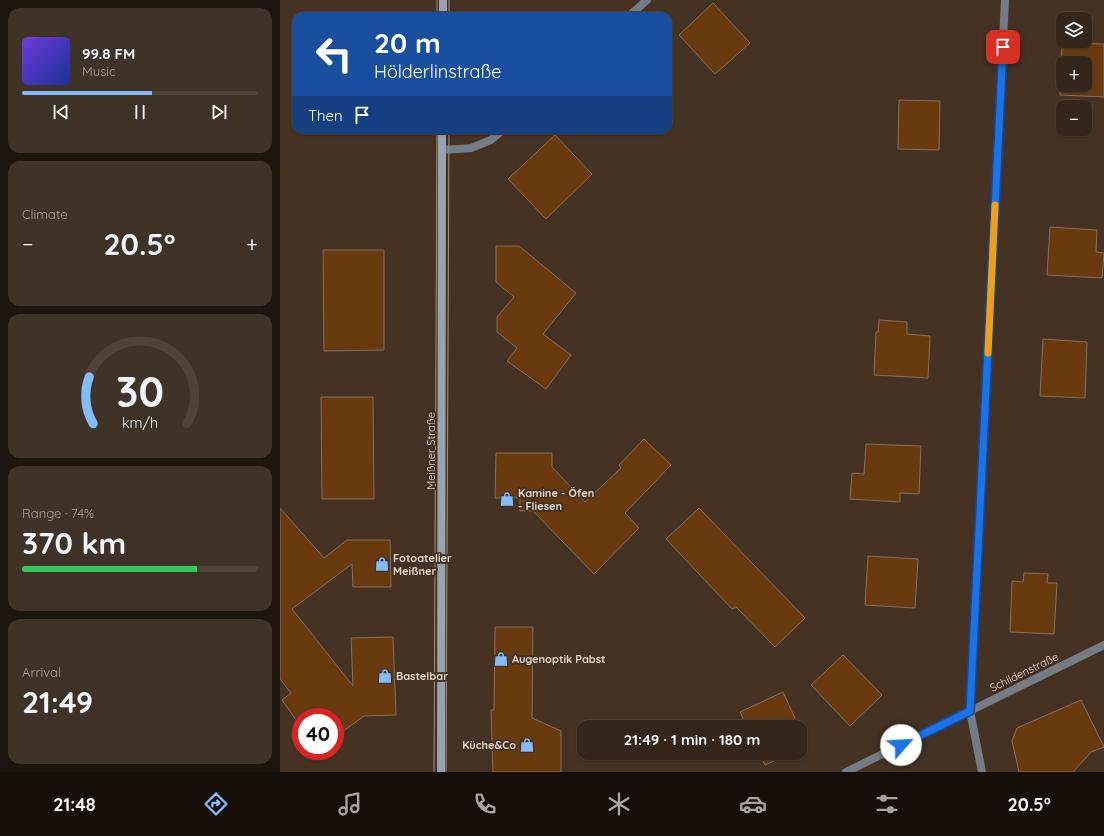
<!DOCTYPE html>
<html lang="en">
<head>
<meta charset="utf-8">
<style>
  body { margin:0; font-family:Quicksand,sans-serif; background:#3f3227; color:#f1f3f6; height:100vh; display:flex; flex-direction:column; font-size:15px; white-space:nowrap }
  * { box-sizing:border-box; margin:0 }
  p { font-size:13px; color:#a9a5a2 }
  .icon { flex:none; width:22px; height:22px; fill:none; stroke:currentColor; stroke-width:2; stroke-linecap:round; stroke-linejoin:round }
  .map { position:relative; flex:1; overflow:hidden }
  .sheet { display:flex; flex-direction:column; gap:8px; padding:8px; background:#1d150e; width:280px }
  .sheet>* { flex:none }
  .banner { position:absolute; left:12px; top:12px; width:380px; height:122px; border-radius:12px; box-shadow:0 1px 3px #0004,0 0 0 1px #4e4339; background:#1a4fa0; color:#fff; overflow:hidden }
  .tools { position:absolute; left:776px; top:12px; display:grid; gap:8px }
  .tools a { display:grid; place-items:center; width:36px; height:36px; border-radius:8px; background:#34261a; box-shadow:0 1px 3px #0004,0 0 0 1px #4e4339; font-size:20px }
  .speed { position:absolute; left:12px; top:708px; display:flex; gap:8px; font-size:20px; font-weight:700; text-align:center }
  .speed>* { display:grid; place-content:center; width:52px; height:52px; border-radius:50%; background:#34261a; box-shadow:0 1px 3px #0004,0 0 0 1px #4e4339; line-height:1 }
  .speed .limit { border:6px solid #d22; background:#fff; color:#111 }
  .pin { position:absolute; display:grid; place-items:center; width:34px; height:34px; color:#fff; margin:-17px; border-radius:8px; box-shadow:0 2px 6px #0006 }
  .me { position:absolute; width:44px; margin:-22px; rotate:64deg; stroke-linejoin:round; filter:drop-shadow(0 0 3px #0008) }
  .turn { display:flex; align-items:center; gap:14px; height:84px; padding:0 16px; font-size:18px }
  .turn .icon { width:52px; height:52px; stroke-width:2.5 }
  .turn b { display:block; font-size:28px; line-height:34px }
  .then { display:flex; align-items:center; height:38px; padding:0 16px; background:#0003; gap:8px; font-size:15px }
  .big { font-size:30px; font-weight:700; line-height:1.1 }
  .sheet .tile { flex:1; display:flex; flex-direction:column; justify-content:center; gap:6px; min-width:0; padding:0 14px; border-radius:12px; background:#3f3227 }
  .sheet .dial { align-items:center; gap:0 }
  .dial svg { height:104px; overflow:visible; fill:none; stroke:#4e4339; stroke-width:7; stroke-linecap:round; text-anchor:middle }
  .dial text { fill:#f1f3f6; stroke:none }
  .song { display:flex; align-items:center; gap:12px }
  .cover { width:48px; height:48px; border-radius:6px; background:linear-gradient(135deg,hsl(260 70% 55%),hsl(230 70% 35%)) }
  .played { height:4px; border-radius:2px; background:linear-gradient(90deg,#82bcfa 55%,#4e4339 55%) }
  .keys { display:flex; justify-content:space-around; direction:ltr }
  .heat { display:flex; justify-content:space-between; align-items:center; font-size:22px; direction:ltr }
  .charge { height:6px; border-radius:3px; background:linear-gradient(90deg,#34c759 74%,#4e4339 0) }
  .trip { position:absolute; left:297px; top:720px; width:230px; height:40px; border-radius:12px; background:#34261a; box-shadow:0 1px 3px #0004,0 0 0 1px #4e4339; font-weight:700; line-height:40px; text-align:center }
  .dock { display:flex; height:64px; justify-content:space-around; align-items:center; background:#150f0a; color:#a9a5a2 }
  .dock .icon { width:28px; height:28px }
  .dock .current { color:#82bcfa }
  .dock b { font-size:18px; color:#f1f3f6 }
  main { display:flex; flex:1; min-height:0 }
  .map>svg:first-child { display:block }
  .building { fill:#6a3a0f; stroke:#856f5f; fill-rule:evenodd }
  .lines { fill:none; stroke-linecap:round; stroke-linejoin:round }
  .minor { stroke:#747c85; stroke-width:8 }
  .tertiary { stroke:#747c85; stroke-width:8 }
  .secondary { stroke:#96a3b1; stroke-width:8 }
  .tram { stroke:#a29387; stroke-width:1 }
  .route-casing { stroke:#114b97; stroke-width:10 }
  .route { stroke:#1a73e8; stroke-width:7 }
  .slow { stroke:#f59e0b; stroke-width:7 }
  .labels { text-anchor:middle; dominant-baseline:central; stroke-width:4; stroke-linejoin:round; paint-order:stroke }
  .street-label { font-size:11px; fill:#e1d5cc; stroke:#453223 }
  .poi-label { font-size:11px; font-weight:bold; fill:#e1d5cc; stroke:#453223; text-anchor:start }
</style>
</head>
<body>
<main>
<section class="sheet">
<div class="tile">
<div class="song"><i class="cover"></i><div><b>99.8 FM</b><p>Music</p></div></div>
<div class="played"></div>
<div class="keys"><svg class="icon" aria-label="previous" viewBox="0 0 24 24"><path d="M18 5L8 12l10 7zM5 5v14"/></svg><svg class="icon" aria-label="pause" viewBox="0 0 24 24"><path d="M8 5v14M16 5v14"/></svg><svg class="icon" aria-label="next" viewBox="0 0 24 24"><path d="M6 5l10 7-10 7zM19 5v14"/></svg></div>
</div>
<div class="tile"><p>Climate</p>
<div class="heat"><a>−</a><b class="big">20.5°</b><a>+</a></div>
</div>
<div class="tile dial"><svg viewBox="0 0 100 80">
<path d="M14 69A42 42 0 1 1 86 69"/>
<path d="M14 69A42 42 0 0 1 11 33" stroke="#82bcfa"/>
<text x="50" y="56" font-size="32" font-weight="700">30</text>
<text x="50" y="72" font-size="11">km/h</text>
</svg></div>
<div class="tile"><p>Range · 74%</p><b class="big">370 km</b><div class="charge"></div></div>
<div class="tile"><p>Arrival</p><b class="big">21:49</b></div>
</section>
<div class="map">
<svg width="824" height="772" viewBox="0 0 824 772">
  <rect width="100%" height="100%" fill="#453223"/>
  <g class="building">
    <path d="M433,3L470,43L435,74L399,35Z"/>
    <path d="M782,43L824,44V97L780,95ZM783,63H805V85H783Z"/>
    <path d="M619,100L660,101L659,150L618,149Z"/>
    <path d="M275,135L312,174L266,219L228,179Z"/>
    <path d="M770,227L817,230L816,252L824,253L822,278L767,275Z"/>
    <path d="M216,246H239L296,293L263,334L291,355L266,389L227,361L237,348L217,332V317L234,297L216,282Z"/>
    <path d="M43,250H104V350L44,351Z"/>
    <path d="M599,320L627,322V334L650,336L648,378L594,375L596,332H598Z"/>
    <path d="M763,339L807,342L805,398L760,396Z"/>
    <path d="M41,397H93L94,499H42Z"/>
    <path d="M364,439L391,465L345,513L359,528L314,574L253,511H240V498H215L216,453H272V467L305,502L341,468L339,465Z"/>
    <path d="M586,444L641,446L639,494L620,493V502L570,499L572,473L584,474Z"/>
    <path d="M0,508L44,558L67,540H110L111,587H73L72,564L12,609L73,686L71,638L113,637L116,715L84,716L55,737V717H21V727L2,700L11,693L0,679Z"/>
    <path d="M419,508L525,618L495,647L456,607L452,609L386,539Z"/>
    <path d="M588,556L638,559L635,608L585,605Z"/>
    <path d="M744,573L768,574L767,583H777L774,634L730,632L732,581L743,582Z"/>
    <path d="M215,627H253L252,718L281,731V772H213L211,710H214Z"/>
    <path d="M563,655L602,695L570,726L531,685Z"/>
    <path d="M503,692L519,727H467L460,712Z"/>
    <path d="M801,700L824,747L811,752L793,772H739L732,741L737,728Z"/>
    <path d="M520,730L527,746L520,749Z"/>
    <path d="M479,753H511L485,765Z"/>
  </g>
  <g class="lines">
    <g class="minor">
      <path d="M349,16L367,0"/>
      <path d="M162,150L191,148L211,140L223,130"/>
      <path d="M702,772L690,711L725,0"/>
    </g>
    <path class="tertiary" d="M566,772L824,645"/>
    <g class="secondary">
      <path d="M163,16V0"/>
      <path d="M161,772L162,130"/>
    </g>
    <g class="tram">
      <path d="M157,0V16"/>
      <path d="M169,16V0"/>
      <path d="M154,772L157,130"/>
      <path d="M166,772L169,130"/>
    </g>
  </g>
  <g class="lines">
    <defs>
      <path id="route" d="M621,745L690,711L723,47"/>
    </defs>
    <use href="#route" class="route-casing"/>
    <use href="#route" class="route"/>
    <path class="slow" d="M708,353L715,205"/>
  </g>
  <defs>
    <symbol id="shop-bare" viewBox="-9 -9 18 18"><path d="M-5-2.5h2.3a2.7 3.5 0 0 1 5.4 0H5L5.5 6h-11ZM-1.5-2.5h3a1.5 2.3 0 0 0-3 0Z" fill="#82bcfa" stroke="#453223" stroke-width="2.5" paint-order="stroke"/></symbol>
  </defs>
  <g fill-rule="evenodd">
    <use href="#shop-bare" x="217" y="489" width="20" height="20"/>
    <use href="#shop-bare" x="92" y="554" width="20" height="20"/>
    <use href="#shop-bare" x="211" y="649" width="20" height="20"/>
    <use href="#shop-bare" x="95" y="666" width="20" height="20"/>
    <use href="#shop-bare" x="237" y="735" width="20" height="20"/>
  </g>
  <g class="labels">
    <g class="street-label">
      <text transform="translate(151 451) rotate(-90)">Meißner Straße</text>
      <text transform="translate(744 672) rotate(-26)">Schildenstraße</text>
    </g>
    <g class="poi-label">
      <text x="238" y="493">Kamine - Öfen<tspan x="238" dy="13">- Fliesen</tspan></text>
      <text x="113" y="558">Fotoatelier<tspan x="113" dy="13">Meißner</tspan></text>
      <text x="232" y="659">Augenoptik Pabst</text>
      <text x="116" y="676">Bastelbar</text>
      <text x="236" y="745" text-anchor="end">Küche&amp;Co</text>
    </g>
  </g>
</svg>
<div class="tools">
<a><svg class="icon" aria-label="layers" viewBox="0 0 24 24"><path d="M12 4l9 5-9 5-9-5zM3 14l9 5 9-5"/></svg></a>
<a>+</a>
<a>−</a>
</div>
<div class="speed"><div class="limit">40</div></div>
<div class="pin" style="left:723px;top:47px;background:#d93025"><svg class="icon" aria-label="arrive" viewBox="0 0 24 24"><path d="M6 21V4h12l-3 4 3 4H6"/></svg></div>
<svg class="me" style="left:621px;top:745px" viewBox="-20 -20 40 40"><circle r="19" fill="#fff"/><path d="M0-13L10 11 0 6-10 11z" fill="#1a73e8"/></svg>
<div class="trip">21:49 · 1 min · 180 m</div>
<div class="banner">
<div class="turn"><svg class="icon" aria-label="left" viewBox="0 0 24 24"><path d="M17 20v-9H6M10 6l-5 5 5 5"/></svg><div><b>20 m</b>Hölderlinstraße</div></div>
<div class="then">Then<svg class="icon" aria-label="arrive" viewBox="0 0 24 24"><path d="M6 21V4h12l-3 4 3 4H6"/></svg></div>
</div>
</div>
</main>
<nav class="dock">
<b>21:48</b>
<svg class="icon current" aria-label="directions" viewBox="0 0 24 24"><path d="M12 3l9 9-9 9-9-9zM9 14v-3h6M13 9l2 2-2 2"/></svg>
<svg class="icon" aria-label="music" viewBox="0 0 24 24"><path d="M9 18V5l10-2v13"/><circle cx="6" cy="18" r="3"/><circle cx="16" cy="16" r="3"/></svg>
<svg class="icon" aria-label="phone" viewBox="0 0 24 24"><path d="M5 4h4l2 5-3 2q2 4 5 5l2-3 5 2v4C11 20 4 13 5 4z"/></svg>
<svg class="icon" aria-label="climate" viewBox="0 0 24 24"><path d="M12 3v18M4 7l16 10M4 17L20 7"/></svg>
<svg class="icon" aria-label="car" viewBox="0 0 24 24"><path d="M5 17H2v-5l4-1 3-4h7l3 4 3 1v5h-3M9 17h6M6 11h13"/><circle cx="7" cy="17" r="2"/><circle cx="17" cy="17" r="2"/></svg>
<svg class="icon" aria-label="filters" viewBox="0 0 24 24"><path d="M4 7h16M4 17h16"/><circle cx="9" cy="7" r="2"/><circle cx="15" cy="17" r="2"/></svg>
<b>20.5°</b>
</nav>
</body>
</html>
